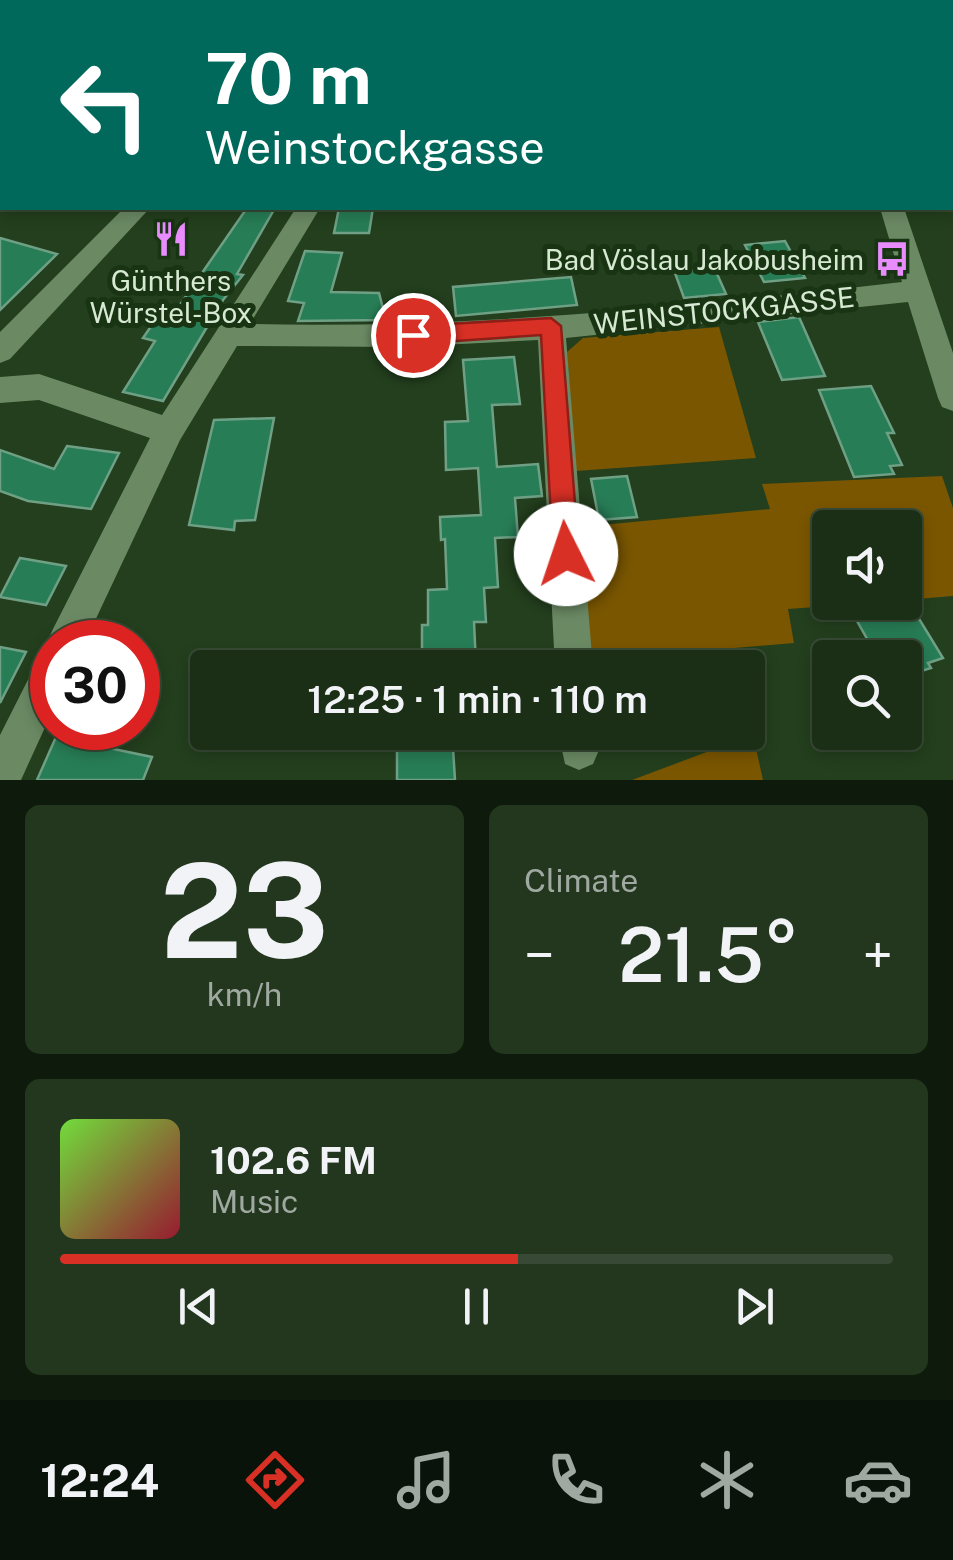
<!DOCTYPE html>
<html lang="en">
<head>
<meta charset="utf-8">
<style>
  body { margin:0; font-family:"Public Sans",sans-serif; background:#23371f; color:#f1f3f6; height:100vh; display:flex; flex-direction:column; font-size:38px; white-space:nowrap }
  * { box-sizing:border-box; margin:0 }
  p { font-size:32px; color:#9fa9a1 }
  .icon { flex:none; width:55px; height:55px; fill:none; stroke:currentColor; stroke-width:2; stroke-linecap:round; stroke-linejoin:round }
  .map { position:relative; height:780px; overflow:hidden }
  .panel { display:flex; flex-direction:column; gap:25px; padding:25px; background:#0e1a0c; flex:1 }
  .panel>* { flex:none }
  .top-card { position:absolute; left:0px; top:0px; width:955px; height:210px; box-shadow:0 5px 15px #0003,0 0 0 2px #384a35; background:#00695c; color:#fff; overflow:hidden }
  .controls { position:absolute; left:812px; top:510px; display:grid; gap:20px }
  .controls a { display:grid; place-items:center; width:110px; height:110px; border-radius:10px; background:#1a2f16; box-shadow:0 5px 15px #0003,0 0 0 2px #384a35; font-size:50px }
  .speed { position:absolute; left:30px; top:620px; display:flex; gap:20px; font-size:50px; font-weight:700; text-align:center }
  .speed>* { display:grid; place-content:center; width:130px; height:130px; border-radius:50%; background:#1a2f16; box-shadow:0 5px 15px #0003,0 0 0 2px #384a35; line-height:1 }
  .speed .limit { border:15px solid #d22; background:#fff; color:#111 }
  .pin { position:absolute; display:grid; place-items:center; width:85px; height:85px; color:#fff; margin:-42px; border:5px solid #fff; border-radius:50%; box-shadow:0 2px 10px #0007 }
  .me { position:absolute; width:110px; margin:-55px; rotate:356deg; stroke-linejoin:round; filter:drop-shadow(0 0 8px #0008) }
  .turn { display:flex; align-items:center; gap:35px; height:210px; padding:0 40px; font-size:45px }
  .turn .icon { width:130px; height:130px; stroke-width:2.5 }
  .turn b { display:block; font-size:70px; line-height:85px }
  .big { font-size:75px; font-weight:600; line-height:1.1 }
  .panel .card { flex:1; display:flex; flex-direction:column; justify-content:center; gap:15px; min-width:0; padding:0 35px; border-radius:15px; background:#23371f }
  .panel .dial { align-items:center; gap:0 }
  .dial b { font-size:130px; line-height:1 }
  .song { display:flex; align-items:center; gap:30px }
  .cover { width:120px; height:120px; border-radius:15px; background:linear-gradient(135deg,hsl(100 70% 55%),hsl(350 70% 35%)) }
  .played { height:10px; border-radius:5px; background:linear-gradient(90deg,#d93025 55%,#384a35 55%) }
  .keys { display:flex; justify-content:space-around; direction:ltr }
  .heat { display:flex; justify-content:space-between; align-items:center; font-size:55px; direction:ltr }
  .panel .tiles { flex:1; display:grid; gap:25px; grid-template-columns:1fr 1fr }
  .card:last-child { grid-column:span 2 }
  .trip { position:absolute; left:190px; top:650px; width:575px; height:100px; border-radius:10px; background:#1a2f16; box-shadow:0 5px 15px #0003,0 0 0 2px #384a35; font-weight:600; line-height:100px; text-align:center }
  .menu { display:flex; height:160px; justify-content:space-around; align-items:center; background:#0a1309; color:#9fa9a1 }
  .menu .icon { width:70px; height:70px }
  .menu .current { color:#d93025 }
  .menu b { font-size:45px; color:#f1f3f6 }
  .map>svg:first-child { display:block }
  .green { fill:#7a5600 }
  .building { fill:#277d56; stroke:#6fa085; stroke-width:2.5 }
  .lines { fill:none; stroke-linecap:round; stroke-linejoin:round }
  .minor { fill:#6b8a64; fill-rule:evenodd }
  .route { fill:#d93025; stroke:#8d1f18; stroke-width:2.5 }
  .labels { text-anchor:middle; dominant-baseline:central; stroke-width:10; stroke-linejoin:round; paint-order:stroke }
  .poi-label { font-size:28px; fill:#d7e8d3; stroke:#183412; text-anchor:end }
  .street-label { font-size:28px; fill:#d7e8d3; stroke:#183412 }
</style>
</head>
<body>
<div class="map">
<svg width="953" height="780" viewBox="0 0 953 780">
  <rect width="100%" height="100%" fill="#233f1d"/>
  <g class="green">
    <path d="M719,327L756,458L576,471L567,352L583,338Z"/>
    <path d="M942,476L953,508V596L905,600V528H830V602L871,603L788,609L794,643L591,660L580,527L770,509L762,484Z"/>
    <path d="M753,735L763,780H632L752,735Z"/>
  </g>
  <g class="building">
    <path d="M247,208H275L237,274L243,275L223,300L163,401L123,392L155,341L143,338L165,306L177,309Z"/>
    <path d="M339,208H373L369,233H334Z"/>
    <path d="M0,238L57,254L0,310Z"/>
    <path d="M785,241L805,278L764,282L745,245Z"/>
    <path d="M305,251L342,253L331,292L379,293L386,320L298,321L304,303L288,301Z"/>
    <path d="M714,267L726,294L684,298L675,273Z"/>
    <path d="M571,277L577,305L456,316L453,287Z"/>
    <path d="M799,317L825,376L782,380L758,322Z"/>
    <path d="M514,357L520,404L492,405L497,467L538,464L542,496L515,498L518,537L495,538L498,587L484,588L486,622H474L476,664L422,667V625H428V590L447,589L445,539L441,540L440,517L481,515L478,468L446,470L445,422L468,421L463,360Z"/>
    <path d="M871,386L894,433H887L902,465L890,466L894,474L854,477L819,390Z"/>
    <path d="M274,418L255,520L235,521L234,530L189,525L214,420Z"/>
    <path d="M67,446L119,453L91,509L28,501L0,491V450L54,469Z"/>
    <path d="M627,476L637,517L599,520L591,479Z"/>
    <path d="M20,558L66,566L46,605L0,597Z"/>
    <path d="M910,604L943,658L928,663L931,668L905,676V658H878L857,621Z"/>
    <path d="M0,647L26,652L0,703Z"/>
    <path d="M397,732H452L455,780H397Z"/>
    <path d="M56,737L152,757L143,780H37Z"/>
  </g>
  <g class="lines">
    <g class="minor">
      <path d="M812,0H830L831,2H813Z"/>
      <path d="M124,208H150L10,359L0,363V332Z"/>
      <path d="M296,208H320L250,324C469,329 685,307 902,282L880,208H904L953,353V411L942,407L938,398L908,302L566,338L593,668H555L538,340L401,347L237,346L180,440L85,642H52V712L21,780H0V735L39,658L52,652L47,642L53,629L150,438L39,400L0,403V377L39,374L162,415Z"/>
      <path d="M558,732H598L599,750L593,764L579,770L565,764Z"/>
    </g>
  </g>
  <path class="route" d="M551,318L561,326L579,554L575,563L566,567L557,563L553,554L541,335L413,344L402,335L413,326Z"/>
  <defs>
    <symbol id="restaurant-bare" viewBox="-9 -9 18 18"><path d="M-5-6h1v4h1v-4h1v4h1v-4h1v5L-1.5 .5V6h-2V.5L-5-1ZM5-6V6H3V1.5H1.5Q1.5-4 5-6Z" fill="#e98dfe" stroke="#183412" stroke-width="2.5" paint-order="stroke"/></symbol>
    <symbol id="bus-bare" viewBox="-9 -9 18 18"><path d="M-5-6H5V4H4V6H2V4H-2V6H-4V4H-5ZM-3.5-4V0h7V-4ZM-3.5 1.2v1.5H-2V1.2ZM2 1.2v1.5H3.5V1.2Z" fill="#e98dfe" stroke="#183412" stroke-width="2.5" paint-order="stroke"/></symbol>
  </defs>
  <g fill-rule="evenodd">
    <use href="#restaurant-bare" x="146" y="214" width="50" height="50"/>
    <use href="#bus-bare" x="867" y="234" width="50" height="50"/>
  </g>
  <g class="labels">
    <g class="poi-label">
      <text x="864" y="259">Bad Vöslau Jakobusheim</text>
      <text x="171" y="280" text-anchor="middle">Günthers<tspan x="171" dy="32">Würstel-Box</tspan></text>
    </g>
    <g class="street-label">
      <text transform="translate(724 310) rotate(-6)">WEINSTOCKGASSE</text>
    </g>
  </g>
</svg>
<div class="controls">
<a><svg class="icon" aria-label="sound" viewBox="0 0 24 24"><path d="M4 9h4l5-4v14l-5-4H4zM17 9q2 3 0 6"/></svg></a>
<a><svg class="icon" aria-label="search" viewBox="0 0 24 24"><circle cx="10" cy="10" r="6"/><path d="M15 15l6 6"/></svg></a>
</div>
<div class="speed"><div class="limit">30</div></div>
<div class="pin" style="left:413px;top:335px;background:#d93025"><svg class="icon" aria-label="arrive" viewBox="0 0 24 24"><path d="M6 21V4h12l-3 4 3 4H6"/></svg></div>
<svg class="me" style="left:566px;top:554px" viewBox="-20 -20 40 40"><circle r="19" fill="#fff"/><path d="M0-13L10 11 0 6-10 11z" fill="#d93025"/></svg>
<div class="trip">12:25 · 1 min · 110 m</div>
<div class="top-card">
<div class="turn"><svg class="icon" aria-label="left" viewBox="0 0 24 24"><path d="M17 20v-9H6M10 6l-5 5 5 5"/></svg><div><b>70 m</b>Weinstockgasse</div></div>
</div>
</div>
<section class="panel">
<div class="tiles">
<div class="card dial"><b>23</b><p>km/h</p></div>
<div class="card"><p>Climate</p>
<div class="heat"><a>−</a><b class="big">21.5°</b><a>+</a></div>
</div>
<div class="card">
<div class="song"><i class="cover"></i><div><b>102.6 FM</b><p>Music</p></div></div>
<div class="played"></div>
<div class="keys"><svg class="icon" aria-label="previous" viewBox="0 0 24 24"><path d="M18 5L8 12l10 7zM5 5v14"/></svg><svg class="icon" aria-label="pause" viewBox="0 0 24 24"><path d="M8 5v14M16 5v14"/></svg><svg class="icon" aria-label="next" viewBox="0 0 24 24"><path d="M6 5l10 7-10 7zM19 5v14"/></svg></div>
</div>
</div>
</section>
<nav class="menu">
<b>12:24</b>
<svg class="icon current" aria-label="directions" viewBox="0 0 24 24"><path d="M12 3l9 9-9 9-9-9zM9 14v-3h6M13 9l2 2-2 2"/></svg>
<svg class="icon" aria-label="music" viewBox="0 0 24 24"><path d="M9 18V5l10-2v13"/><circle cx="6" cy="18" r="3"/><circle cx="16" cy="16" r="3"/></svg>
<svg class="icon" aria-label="phone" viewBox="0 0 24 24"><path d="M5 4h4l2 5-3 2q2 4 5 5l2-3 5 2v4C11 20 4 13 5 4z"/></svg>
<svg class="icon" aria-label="climate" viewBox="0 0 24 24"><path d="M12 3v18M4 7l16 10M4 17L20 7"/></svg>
<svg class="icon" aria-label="car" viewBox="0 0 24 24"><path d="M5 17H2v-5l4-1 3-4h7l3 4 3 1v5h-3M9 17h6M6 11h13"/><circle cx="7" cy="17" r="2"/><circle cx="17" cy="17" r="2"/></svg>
</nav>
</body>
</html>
